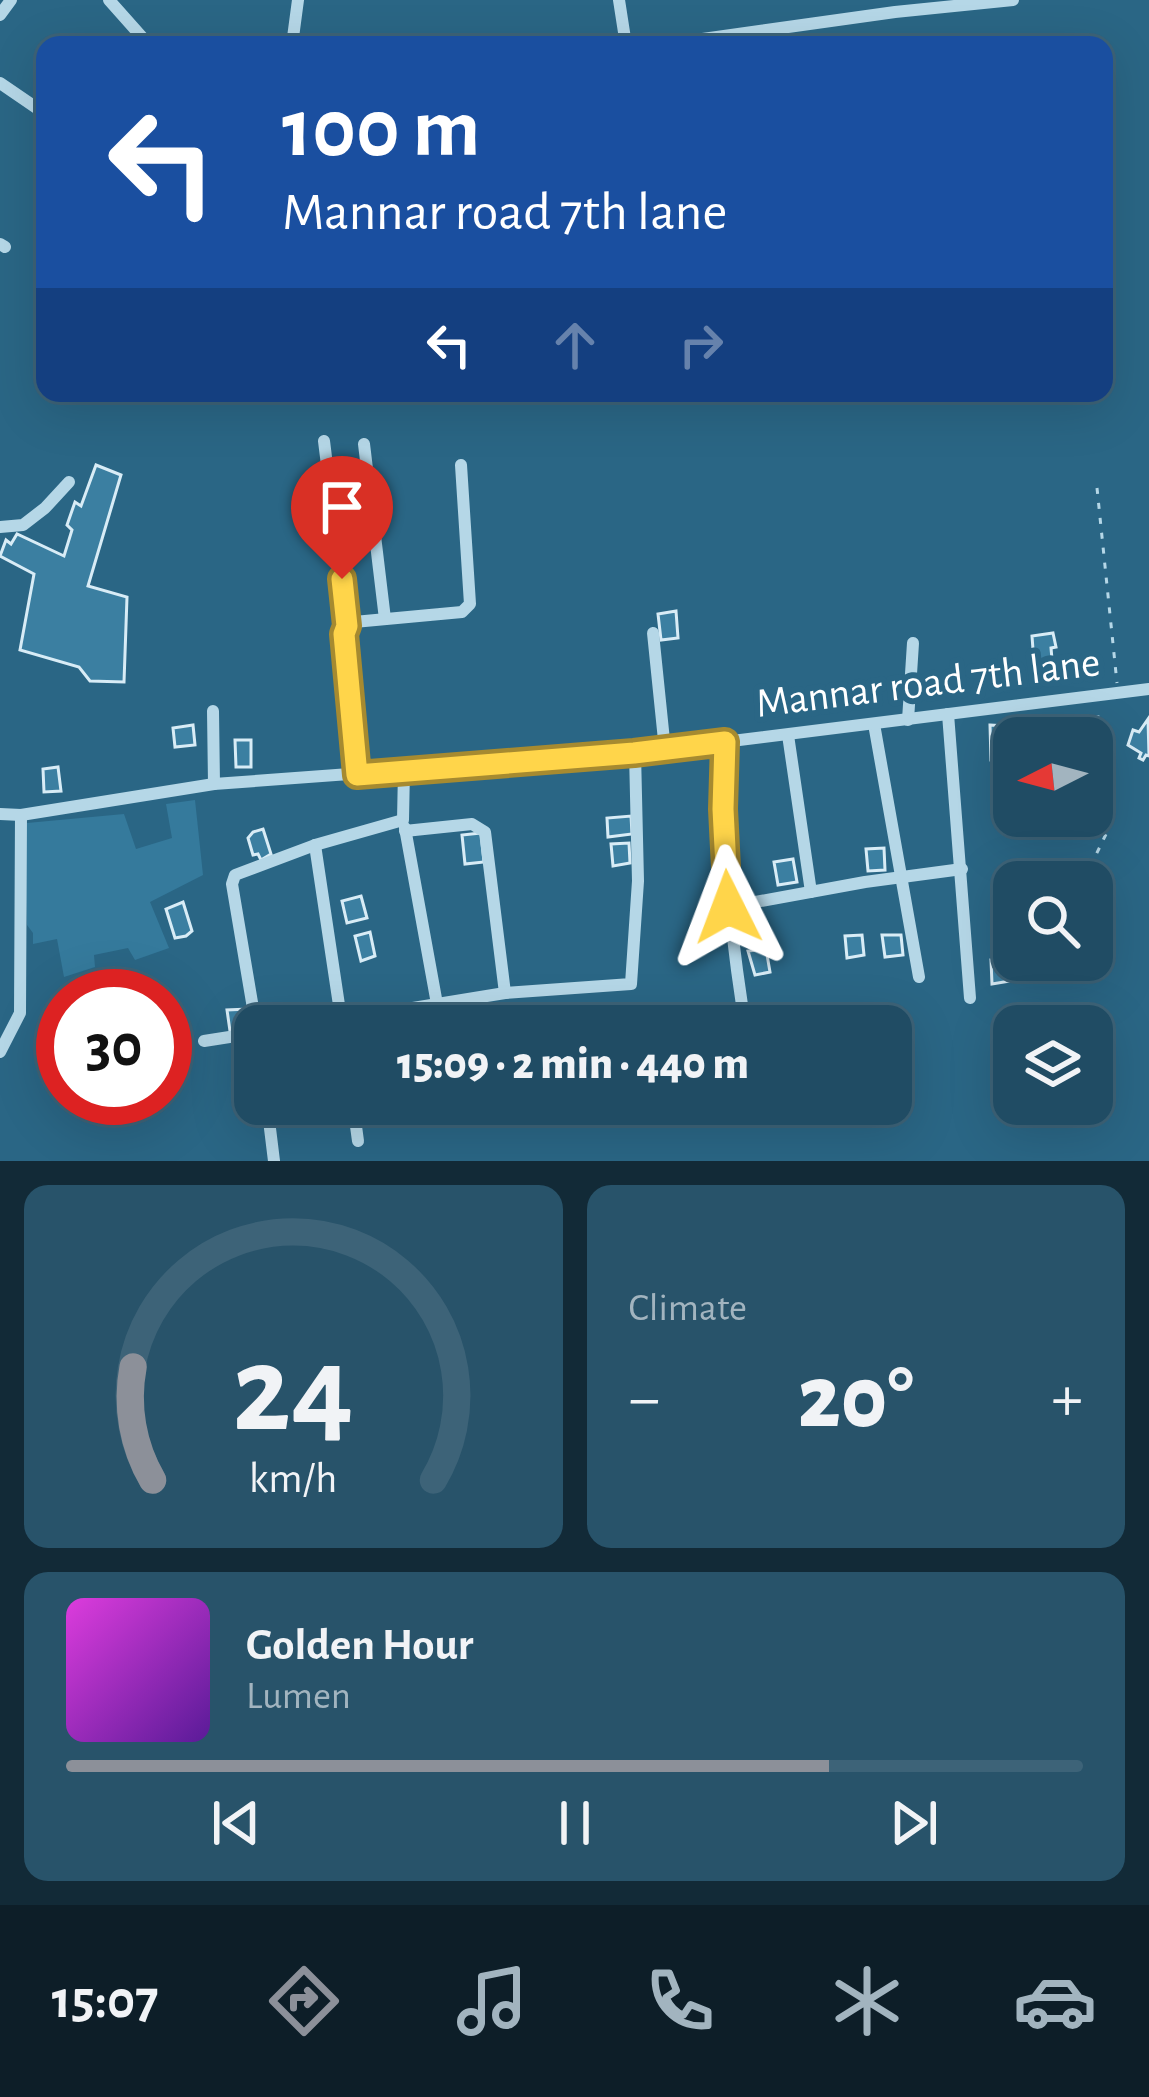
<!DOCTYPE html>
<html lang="en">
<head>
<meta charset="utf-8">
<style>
  body { margin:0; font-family:"Alegreya Sans",sans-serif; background:#28536a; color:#f1f3f6; height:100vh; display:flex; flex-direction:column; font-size:45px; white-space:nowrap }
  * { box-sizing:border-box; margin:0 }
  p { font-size:39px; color:#a2b4bf }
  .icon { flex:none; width:66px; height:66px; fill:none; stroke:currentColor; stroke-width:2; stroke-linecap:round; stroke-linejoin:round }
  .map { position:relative; height:1161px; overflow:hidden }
  .details { display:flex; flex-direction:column; gap:24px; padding:24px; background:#122a37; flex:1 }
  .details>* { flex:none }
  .banner { position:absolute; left:36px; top:36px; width:1077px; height:366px; border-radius:24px; box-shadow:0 12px 48px #0002,0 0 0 3px #3d6378; background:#1a4fa0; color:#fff; overflow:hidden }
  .needle { width:78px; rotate:264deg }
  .tools { position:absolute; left:993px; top:717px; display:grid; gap:24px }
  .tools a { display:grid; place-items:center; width:120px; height:120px; border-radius:24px; background:#204c64; box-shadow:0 12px 48px #0002,0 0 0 3px #3d6378; font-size:60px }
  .speed { position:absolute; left:36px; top:969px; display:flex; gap:24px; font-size:60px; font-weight:700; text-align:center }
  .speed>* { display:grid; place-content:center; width:156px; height:156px; border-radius:50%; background:#204c64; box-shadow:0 12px 48px #0002,0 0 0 3px #3d6378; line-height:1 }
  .speed .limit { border:18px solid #d22; background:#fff; color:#111 }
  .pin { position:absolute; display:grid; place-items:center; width:102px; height:102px; color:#fff; margin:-123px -51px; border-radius:50% 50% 50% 0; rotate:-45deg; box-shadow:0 0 12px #0007 }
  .pin .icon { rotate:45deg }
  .me { position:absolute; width:132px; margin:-66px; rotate:357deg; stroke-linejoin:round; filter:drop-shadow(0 0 9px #0008) }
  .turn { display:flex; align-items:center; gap:42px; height:252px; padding:0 48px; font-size:54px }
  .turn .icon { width:156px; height:156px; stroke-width:2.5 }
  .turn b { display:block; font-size:84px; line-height:102px }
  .lanes { display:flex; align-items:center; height:114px; padding:0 48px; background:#0003; justify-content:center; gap:60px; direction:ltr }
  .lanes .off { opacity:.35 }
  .big { font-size:90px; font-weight:800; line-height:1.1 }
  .details .widget { flex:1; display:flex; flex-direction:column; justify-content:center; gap:18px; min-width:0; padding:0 42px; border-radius:24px; background:#28536a }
  .details .dial { align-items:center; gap:0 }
  .dial svg { height:312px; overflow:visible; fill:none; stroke:#3d6378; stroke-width:7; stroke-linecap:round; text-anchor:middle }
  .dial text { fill:#f1f3f6; stroke:none }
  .song { display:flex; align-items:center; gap:36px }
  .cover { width:144px; height:144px; border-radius:18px; background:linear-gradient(135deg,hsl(300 70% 55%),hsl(270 70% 35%)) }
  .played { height:12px; border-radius:6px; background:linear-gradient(90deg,#8c9099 75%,#3d6378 75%) }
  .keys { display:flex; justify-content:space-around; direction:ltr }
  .heat { display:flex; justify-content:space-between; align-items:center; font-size:66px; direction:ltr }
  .details .tiles { flex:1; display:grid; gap:24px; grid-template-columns:1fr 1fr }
  .widget:last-child { grid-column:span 2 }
  .trip { position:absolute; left:234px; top:1005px; width:678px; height:120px; border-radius:24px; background:#204c64; box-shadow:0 12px 48px #0002,0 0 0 3px #3d6378; font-weight:800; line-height:120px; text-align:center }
  .tabs { display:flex; height:192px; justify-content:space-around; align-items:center; background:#0d1e28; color:#a2b4bf }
  .tabs .icon { width:84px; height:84px }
  .tabs .selected { color:#8c9099 }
  .tabs b { font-size:54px; color:#f1f3f6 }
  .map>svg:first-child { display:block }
  .green { fill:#357a9c }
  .building { fill:#3b7fa1; stroke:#d8ecf6; stroke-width:3 }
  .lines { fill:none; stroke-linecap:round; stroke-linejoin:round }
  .path { stroke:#b5d7e7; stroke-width:3; stroke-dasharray:6 9; stroke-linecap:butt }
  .minor { stroke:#b5d7e7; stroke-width:12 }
  .route-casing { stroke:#a68a30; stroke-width:30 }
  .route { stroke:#ffd54a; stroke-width:21 }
  .labels { text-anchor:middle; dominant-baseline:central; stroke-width:12; stroke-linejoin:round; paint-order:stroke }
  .street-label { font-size:42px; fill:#fff; stroke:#2a6685 }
</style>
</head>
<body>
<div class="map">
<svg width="1149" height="1161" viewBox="0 0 1149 1161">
  <rect width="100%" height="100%" fill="#2a6685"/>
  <path class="green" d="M195,800L203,875L150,902L169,948L135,960L128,948L94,955L95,967L64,977L57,939L33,944V933L27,925L24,855L27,823L124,814L136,849L172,838L166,804Z"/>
  <g class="building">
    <path d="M96,465L121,475L88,586L127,597L124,682L90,681L79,667L20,650L34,574L0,556L6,540L11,544L17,534L64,556L72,530L67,525L75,502L81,506Z"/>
    <path d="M676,611L678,638L661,640L658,614Z"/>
    <path d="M1053,633L1056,647L1051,648L1052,659L1034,663L1032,636Z"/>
    <path d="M1148,719L1149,756L1146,755L1143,760L1139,758L1141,753L1128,745L1133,730L1139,732Z"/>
    <path d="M1090,721L1092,738H1066L1064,724Z"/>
    <path d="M193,725L195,745L175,747L173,728Z"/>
    <path d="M990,725L1006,726L1014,743L1013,759L991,760Z"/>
    <path d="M235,740H251V767H236Z"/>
    <path d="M58,767L61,791L44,792L43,769Z"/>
    <path d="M631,816L632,834L608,837L607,818Z"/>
    <path d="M263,829L271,854L261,860L258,854L253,855L248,838L253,832Z"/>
    <path d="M481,833L484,862L465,864L462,835Z"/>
    <path d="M629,843L630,863L613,866L611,844Z"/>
    <path d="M884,848L885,870L868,871L866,849Z"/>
    <path d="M793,859L797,882L778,885L774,862Z"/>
    <path d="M361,896L367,918L347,923L342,901Z"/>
    <path d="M183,902L192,931L186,936L175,938L166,909Z"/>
    <path d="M758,908L761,927L741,930L736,914Z"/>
    <path d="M370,932L375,956L361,961L355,936Z"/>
    <path d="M862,935L864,955L847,958L845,936Z"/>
    <path d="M882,935H901L903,955L885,957Z"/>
    <path d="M766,949L770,972L755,975L748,951Z"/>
    <path d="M1009,959L1010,981L992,984L991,960Z"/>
    <path d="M248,1009L250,1027L230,1031L227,1010Z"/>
  </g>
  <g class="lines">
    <g class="path">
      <path d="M1097,488L1117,683"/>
      <path d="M1091,882L1092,863L1108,830L1109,820L1097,708"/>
    </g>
    <g class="minor">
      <path d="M109,0L149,45"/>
      <path d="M619,0L626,45"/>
      <path d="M0,15L11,0"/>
      <path d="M292,45L298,0"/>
      <path d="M660,45L895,12L1013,0"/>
      <path d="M0,83L41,111"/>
      <path d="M0,244L5,247"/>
      <path d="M324,441L347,626"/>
      <path d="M364,444L385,619"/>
      <path d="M0,527L23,525L45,508L69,482"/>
      <path d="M653,633L665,750"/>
      <path d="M213,711L214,784"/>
      <path d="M948,714L970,998"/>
      <path d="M908,720L913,643"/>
      <path d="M874,724L919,977"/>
      <path d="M788,735L811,892"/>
      <path d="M725,742C722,835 728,913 742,1005"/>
      <path d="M357,775L344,635L347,626L354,622L462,612L470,604L461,465"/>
      <path d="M0,814L21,815L214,784L635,753L1149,689"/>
      <path d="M405,828L437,1004"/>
      <path d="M405,831L472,824L485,832L505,993"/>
      <path d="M315,845L342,1025"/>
      <path d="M728,907L865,882L962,869"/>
      <path d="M256,1026L232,884L235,875L315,845L403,820L404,770"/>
      <path d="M302,1026L505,993L631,984L638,881L635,753"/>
      <path d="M204,1041L255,1033"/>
      <path d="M0,1052L20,1013L21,815"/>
      <path d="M267,1104L274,1161"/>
      <path d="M353,1104L358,1141"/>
    </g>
  </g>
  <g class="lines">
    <defs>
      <path id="route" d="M342,579L347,626L344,634L357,775L634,753L725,742L723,809L728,907"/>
    </defs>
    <use href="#route" class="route-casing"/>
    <use href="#route" class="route"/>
  </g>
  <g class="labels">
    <g class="street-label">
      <text transform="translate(928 683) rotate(-7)">Mannar road 7th lane</text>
    </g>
  </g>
</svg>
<div class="tools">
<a><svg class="needle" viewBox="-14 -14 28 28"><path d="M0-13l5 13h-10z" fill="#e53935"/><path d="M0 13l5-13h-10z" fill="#a2b4bf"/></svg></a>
<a><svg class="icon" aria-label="search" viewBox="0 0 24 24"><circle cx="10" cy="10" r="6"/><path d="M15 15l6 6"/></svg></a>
<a><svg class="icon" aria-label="layers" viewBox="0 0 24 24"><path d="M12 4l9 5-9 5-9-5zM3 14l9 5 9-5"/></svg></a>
</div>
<div class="speed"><div class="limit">30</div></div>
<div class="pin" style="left:342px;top:579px;background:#d93025"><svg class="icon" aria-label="arrive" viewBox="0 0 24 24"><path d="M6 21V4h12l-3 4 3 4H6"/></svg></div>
<svg class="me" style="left:728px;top:907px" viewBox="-20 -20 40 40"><path d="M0-17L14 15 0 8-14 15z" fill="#ffd54a" stroke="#fff" stroke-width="4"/></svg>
<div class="trip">15:09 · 2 min · 440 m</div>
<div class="banner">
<div class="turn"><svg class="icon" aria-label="left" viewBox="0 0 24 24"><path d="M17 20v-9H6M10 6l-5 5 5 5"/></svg><div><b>100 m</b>Mannar road 7th lane</div></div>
<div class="lanes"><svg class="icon" aria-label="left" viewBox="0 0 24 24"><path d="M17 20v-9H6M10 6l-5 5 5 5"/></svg><svg class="icon off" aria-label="ahead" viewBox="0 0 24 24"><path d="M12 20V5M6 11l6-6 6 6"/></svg><svg class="icon off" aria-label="right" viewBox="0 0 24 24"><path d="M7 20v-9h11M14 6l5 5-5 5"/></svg></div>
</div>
</div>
<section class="details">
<div class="tiles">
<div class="widget dial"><svg viewBox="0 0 100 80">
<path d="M14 69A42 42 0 1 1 86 69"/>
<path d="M14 69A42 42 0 0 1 9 40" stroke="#8c9099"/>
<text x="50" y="56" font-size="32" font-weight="700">24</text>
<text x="50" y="72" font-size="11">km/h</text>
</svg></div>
<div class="widget"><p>Climate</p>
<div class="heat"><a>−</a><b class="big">20°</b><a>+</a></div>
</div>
<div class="widget">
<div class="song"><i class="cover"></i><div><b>Golden Hour</b><p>Lumen</p></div></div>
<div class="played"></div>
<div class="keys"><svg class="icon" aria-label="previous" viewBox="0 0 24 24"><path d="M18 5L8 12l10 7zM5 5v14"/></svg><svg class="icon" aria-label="pause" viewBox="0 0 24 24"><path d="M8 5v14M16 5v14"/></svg><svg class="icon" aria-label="next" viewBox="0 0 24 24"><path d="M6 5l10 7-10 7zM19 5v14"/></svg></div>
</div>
</div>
</section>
<nav class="tabs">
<b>15:07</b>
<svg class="icon selected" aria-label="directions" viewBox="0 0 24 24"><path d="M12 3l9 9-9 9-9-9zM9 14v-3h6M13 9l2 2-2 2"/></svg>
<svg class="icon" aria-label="music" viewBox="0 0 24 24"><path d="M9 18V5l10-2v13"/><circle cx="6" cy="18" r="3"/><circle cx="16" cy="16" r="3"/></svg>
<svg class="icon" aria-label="phone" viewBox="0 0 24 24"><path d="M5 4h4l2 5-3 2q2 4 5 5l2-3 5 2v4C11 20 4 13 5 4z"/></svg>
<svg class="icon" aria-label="climate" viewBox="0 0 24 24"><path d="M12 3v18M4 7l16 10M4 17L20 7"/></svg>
<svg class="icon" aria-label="car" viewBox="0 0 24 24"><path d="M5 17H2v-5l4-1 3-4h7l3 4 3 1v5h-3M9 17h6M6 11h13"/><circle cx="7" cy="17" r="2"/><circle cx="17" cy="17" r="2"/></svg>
</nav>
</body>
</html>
